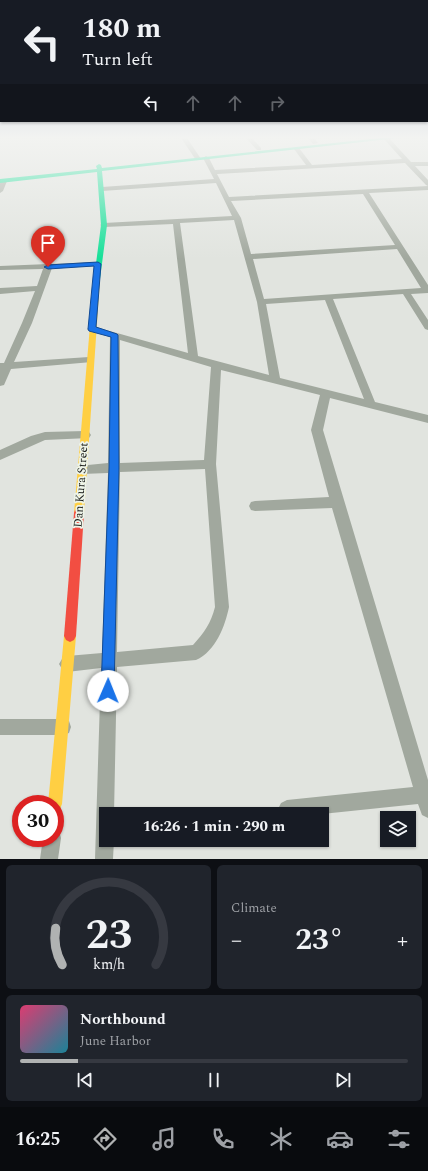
<!DOCTYPE html>
<html lang="en">
<head>
<meta charset="utf-8">
<style>
  body { margin:0; font-family:Spectral,serif; background:#20242c; color:#f1f3f6; height:100vh; display:flex; flex-direction:column; font-size:15px; white-space:nowrap }
  * { box-sizing:border-box; margin:0 }
  p { font-size:13px; color:#9ea1a6 }
  .icon { flex:none; width:22px; height:22px; fill:none; stroke:currentColor; stroke-width:2; stroke-linecap:round; stroke-linejoin:round }
  .map { position:relative; height:859px; overflow:hidden }
  .panel { display:flex; flex-direction:column; gap:6px; padding:6px; background:#0d0f14; flex:1 }
  .panel>* { flex:none }
  .guide { position:absolute; left:0px; top:0px; width:428px; height:122px; box-shadow:0 1px 3px #0004; background:#171b24; color:#f1f3f6; overflow:hidden }
  .fabs { position:absolute; left:380px; top:811px; display:grid; gap:8px }
  .fabs a { display:grid; place-items:center; width:36px; height:36px; border-radius:0px; background:#171b24; box-shadow:0 1px 3px #0004; font-size:20px }
  .speed { position:absolute; left:12px; top:795px; display:flex; gap:8px; font-size:20px; font-weight:700; text-align:center }
  .speed>* { display:grid; place-content:center; width:52px; height:52px; border-radius:50%; background:#171b24; box-shadow:0 1px 3px #0004; line-height:1 }
  .speed .limit { border:6px solid #d22; background:#fff; color:#111 }
  .pin { position:absolute; display:grid; place-items:center; width:34px; height:34px; color:#fff; margin:-41px -17px; border-radius:50% 50% 50% 0; rotate:-45deg; box-shadow:0 0 4px #0007 }
  .pin .icon { rotate:45deg }
  .me { position:absolute; width:44px; margin:-22px; rotate:1deg; stroke-linejoin:round; filter:drop-shadow(0 0 3px #0008) }
  .turn { display:flex; align-items:center; gap:14px; height:84px; padding:0 16px; font-size:18px }
  .turn .icon { width:52px; height:52px; stroke-width:2.5 }
  .turn b { display:block; font-size:28px; line-height:34px }
  .lanes { display:flex; align-items:center; height:38px; padding:0 16px; background:#0003; justify-content:center; gap:20px; direction:ltr }
  .lanes .off { opacity:.35 }
  .big { font-size:30px; font-weight:700; line-height:1.1 }
  .panel .card { flex:1; display:flex; flex-direction:column; justify-content:center; gap:6px; min-width:0; padding:0 14px; border-radius:6px; background:#20242c }
  .panel .dial { align-items:center; gap:0 }
  .dial svg { height:104px; overflow:visible; fill:none; stroke:#363941; stroke-width:7; stroke-linecap:round; text-anchor:middle }
  .dial text { fill:#f1f3f6; stroke:none }
  .song { display:flex; align-items:center; gap:12px }
  .cover { width:48px; height:48px; border-radius:6px; background:linear-gradient(135deg,hsl(340 70% 55%),hsl(190 70% 35%)) }
  .played { height:4px; border-radius:2px; background:linear-gradient(90deg,#b0b2b2 15%,#363941 15%) }
  .keys { display:flex; justify-content:space-around; direction:ltr }
  .heat { display:flex; justify-content:space-between; align-items:center; font-size:22px; direction:ltr }
  .panel .tiles { flex:1; display:grid; gap:6px; grid-template-columns:1fr 1fr }
  .card:last-child { grid-column:span 2 }
  .trip { position:absolute; left:99px; top:807px; width:230px; height:40px; border-radius:0px; background:#171b24; box-shadow:0 1px 3px #0004; font-weight:700; line-height:40px; text-align:center }
  .dock { display:flex; height:64px; justify-content:space-around; align-items:center; background:#090b0e; color:#9ea1a6 }
  .dock .icon { width:28px; height:28px }
  .dock .active { color:#b0b2b2 }
  .dock b { font-size:18px; color:#f1f3f6 }
  .map>svg:first-child { display:block }
  .lines { fill:none; stroke-linecap:round; stroke-linejoin:round }
  .street { fill:#a1a89e; fill-rule:evenodd }
  .fast { fill:#16e098; fill-rule:evenodd }
  .slow { fill:#ffcf43; fill-rule:evenodd }
  .jam { fill:#f24e42; fill-rule:evenodd }
  .route { fill:#1a73e8; stroke:#114b97 }
  .labels { text-anchor:middle; dominant-baseline:central; stroke-width:3.5; stroke-linejoin:round; paint-order:stroke }
  .street-label { font-size:12px; fill:#1b1d19; stroke:#eef4e9 }
</style>
</head>
<body>
<div class="map">
<svg width="428" height="859" viewBox="0 0 428 859">
  <rect width="100%" height="100%" fill="#e1e4df"/>
  <g class="lines">
    <g class="street">
      <path d="M181,138H187L201,159L200,160H196Z"/>
      <path d="M246,138H252L261,148V150H257Z"/>
      <path d="M308,138H314L318,143L313,144Z"/>
      <path d="M383,138H389L411,162H428V166H415L428,180V186L426,185L405,163L217,174L229,197L428,186V190L369,193L428,285V293L411,294L428,320V330L425,329L403,294L333,299L375,402L428,415V423L330,398L323,430L428,780V818L422,815L418,804L322,814H280L278,809L281,803L287,800L413,787L332,508L255,511L251,510L249,506L251,502L255,501L329,497L311,430L320,395L221,370L216,464L229,607C225,626 216,651 196,660L117,667L114,814H106V840H114L113,859H95L101,668L67,672L62,669L59,664L62,659L67,656L102,653L108,473L82,474L78,472L76,469L78,466L108,463L110,337L89,331L87,329L92,326L188,353L173,224L104,227L100,225L104,223L232,216L216,183L102,191L99,189L102,187L214,179L203,158L206,156L209,158L215,170L306,165L294,149L297,147L299,148L312,165L402,159ZM363,194L395,245L251,254L241,218L231,201ZM234,220L257,302L269,375L198,356L180,223ZM397,249L421,288L264,299L253,259ZM325,300L364,399L280,378L266,304ZM120,340L211,367L204,460L120,463ZM205,469L215,607C211,623 204,633 193,645L117,652L120,472Z"/>
      <path d="M4,179L7,181L3,191L0,193V183Z"/>
      <path d="M98,262L102,264L101,266L52,268L32,323L14,362L89,357L92,358L94,360L92,362L11,369L4,385L0,386V363H4L22,323L35,291L0,294V288L37,286L43,269L0,270V266Z"/>
      <path d="M85,431L89,432L91,435L89,438L45,440L0,460V450L31,436L45,432Z"/>
      <path d="M0,719H63L69,721L71,727L69,733L63,735H0Z"/>
      <path d="M55,830L59,831L61,838L58,859H40L43,838H55Z"/>
    </g>
    <path class="fast" d="M380,138H398L102,171L107,225L100,279L97,281L94,279L101,225L97,172L0,183V179L97,169L96,166L99,164L101,165L102,168Z"/>
    <g class="slow">
      <path d="M97,277L100,279L84,513L83,516L79,517L75,516L74,513L94,279Z"/>
      <path d="M70,630L74,632L76,636L62,804L60,809L55,811V804H48L64,636L66,632Z"/>
    </g>
    <path class="jam" d="M79,509L83,510L84,513L76,636L74,640L70,642L66,640L64,636L74,513L75,510Z"/>
  </g>
  <linearGradient id="sky" x2="0" y2="1"><stop stop-color="#abb6d8"/><stop offset="0.53" stop-color="#f2f3f1"/><stop offset="1" stop-color="#f2f3f1" stop-opacity="0"/></linearGradient>
  <rect width="428" height="259" fill="url(#sky)"/>
  <path class="route" d="M98,262L101,264L96,327L117,334L118,335L119,468L114,691L113,696L108,698L103,696L101,691L109,468L111,337L89,331L88,329L94,266L48,269L44,267L48,265Z"/>
  <g class="labels">
    <g class="street-label">
      <text transform="translate(81 485) rotate(-86)">Dan Kura Street</text>
    </g>
  </g>
</svg>
<div class="fabs">
<a><svg class="icon" aria-label="layers" viewBox="0 0 24 24"><path d="M12 4l9 5-9 5-9-5zM3 14l9 5 9-5"/></svg></a>
</div>
<div class="speed"><div class="limit">30</div></div>
<div class="pin" style="left:48px;top:267px;background:#d93025"><svg class="icon" aria-label="arrive" viewBox="0 0 24 24"><path d="M6 21V4h12l-3 4 3 4H6"/></svg></div>
<svg class="me" style="left:108px;top:691px" viewBox="-20 -20 40 40"><circle r="19" fill="#fff"/><path d="M0-13L10 11 0 6-10 11z" fill="#1a73e8"/></svg>
<div class="trip">16:26 · 1 min · 290 m</div>
<div class="guide">
<div class="turn"><svg class="icon" aria-label="left" viewBox="0 0 24 24"><path d="M17 20v-9H6M10 6l-5 5 5 5"/></svg><div><b>180 m</b>Turn left</div></div>
<div class="lanes"><svg class="icon" aria-label="left" viewBox="0 0 24 24"><path d="M17 20v-9H6M10 6l-5 5 5 5"/></svg><svg class="icon off" aria-label="ahead" viewBox="0 0 24 24"><path d="M12 20V5M6 11l6-6 6 6"/></svg><svg class="icon off" aria-label="ahead" viewBox="0 0 24 24"><path d="M12 20V5M6 11l6-6 6 6"/></svg><svg class="icon off" aria-label="right" viewBox="0 0 24 24"><path d="M7 20v-9h11M14 6l5 5-5 5"/></svg></div>
</div>
</div>
<section class="panel">
<div class="tiles">
<div class="card dial"><svg viewBox="0 0 100 80">
<path d="M14 69A42 42 0 1 1 86 69"/>
<path d="M14 69A42 42 0 0 1 9 41" stroke="#b0b2b2"/>
<text x="50" y="56" font-size="32" font-weight="700">23</text>
<text x="50" y="72" font-size="11">km/h</text>
</svg></div>
<div class="card"><p>Climate</p>
<div class="heat"><a>−</a><b class="big">23°</b><a>+</a></div>
</div>
<div class="card">
<div class="song"><i class="cover"></i><div><b>Northbound</b><p>June Harbor</p></div></div>
<div class="played"></div>
<div class="keys"><svg class="icon" aria-label="previous" viewBox="0 0 24 24"><path d="M18 5L8 12l10 7zM5 5v14"/></svg><svg class="icon" aria-label="pause" viewBox="0 0 24 24"><path d="M8 5v14M16 5v14"/></svg><svg class="icon" aria-label="next" viewBox="0 0 24 24"><path d="M6 5l10 7-10 7zM19 5v14"/></svg></div>
</div>
</div>
</section>
<nav class="dock">
<b>16:25</b>
<svg class="icon active" aria-label="directions" viewBox="0 0 24 24"><path d="M12 3l9 9-9 9-9-9zM9 14v-3h6M13 9l2 2-2 2"/></svg>
<svg class="icon" aria-label="music" viewBox="0 0 24 24"><path d="M9 18V5l10-2v13"/><circle cx="6" cy="18" r="3"/><circle cx="16" cy="16" r="3"/></svg>
<svg class="icon" aria-label="phone" viewBox="0 0 24 24"><path d="M5 4h4l2 5-3 2q2 4 5 5l2-3 5 2v4C11 20 4 13 5 4z"/></svg>
<svg class="icon" aria-label="climate" viewBox="0 0 24 24"><path d="M12 3v18M4 7l16 10M4 17L20 7"/></svg>
<svg class="icon" aria-label="car" viewBox="0 0 24 24"><path d="M5 17H2v-5l4-1 3-4h7l3 4 3 1v5h-3M9 17h6M6 11h13"/><circle cx="7" cy="17" r="2"/><circle cx="17" cy="17" r="2"/></svg>
<svg class="icon" aria-label="filters" viewBox="0 0 24 24"><path d="M4 7h16M4 17h16"/><circle cx="9" cy="7" r="2"/><circle cx="15" cy="17" r="2"/></svg>
</nav>
</body>
</html>
